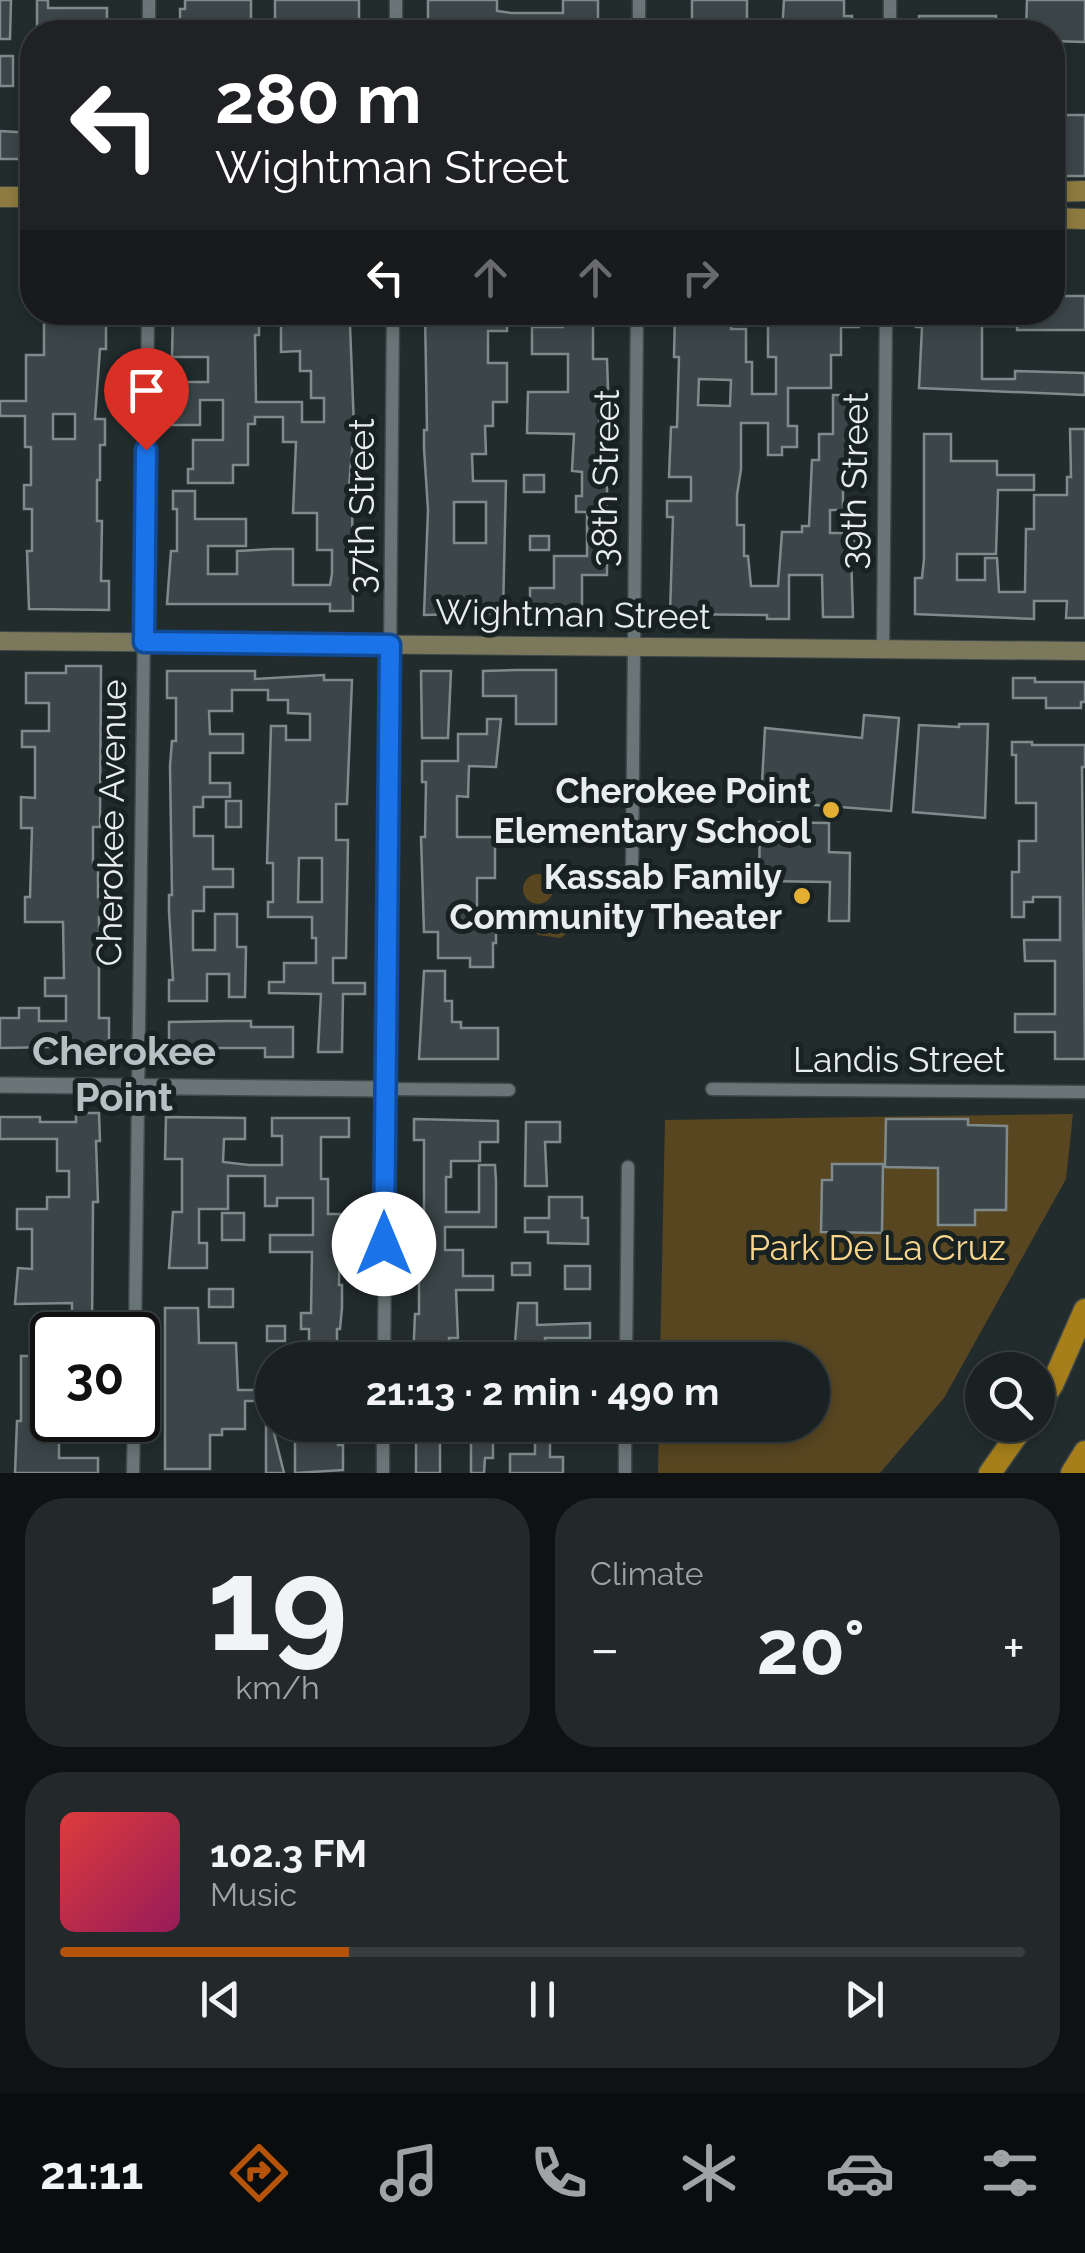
<!DOCTYPE html>
<html lang="en">
<head>
<meta charset="utf-8">
<style>
  body { margin:0; font-family:Raleway,sans-serif; background:#23292a; color:#f1f3f6; height:100vh; display:flex; flex-direction:column; font-size:38px; white-space:nowrap }
  * { box-sizing:border-box; margin:0 }
  p { font-size:32px; color:#9fa3a5 }
  .icon { flex:none; width:55px; height:55px; fill:none; stroke:currentColor; stroke-width:2; stroke-linecap:round; stroke-linejoin:round }
  .map { position:relative; height:1473px; overflow:hidden }
  .drawer { display:flex; flex-direction:column; gap:25px; padding:25px; background:#0e1213; flex:1 }
  .drawer>* { flex:none }
  .top-card { position:absolute; left:20px; top:20px; width:1045px; height:305px; border-radius:40px; box-shadow:0 5px 15px #0003,0 0 0 2px #383e40; background:#202124; color:#fff; overflow:hidden }
  .controls { position:absolute; left:965px; top:1352px; display:grid; gap:20px }
  .controls a { display:grid; place-items:center; width:90px; height:90px; border-radius:50%; background:#1a2122; box-shadow:0 5px 15px #0003,0 0 0 2px #383e40; font-size:50px }
  .speed { position:absolute; left:30px; top:1312px; display:flex; gap:20px; font-size:50px; font-weight:700; text-align:center }
  .speed>* { display:grid; place-content:center; width:130px; height:130px; border-radius:50%; background:#1a2122; box-shadow:0 5px 15px #0003,0 0 0 2px #383e40; line-height:1 }
  .speed .limit { border:5px solid #111; border-radius:15px; background:#fff; color:#111 }
  .pin { position:absolute; display:grid; place-items:center; width:85px; height:85px; color:#fff; margin:-102px -42px; border-radius:50% 50% 50% 0; rotate:-45deg; box-shadow:0 0 10px #0007 }
  .pin .icon { rotate:45deg }
  .me { position:absolute; width:110px; margin:-55px; rotate:0deg; stroke-linejoin:round; filter:drop-shadow(0 0 8px #0008) }
  .turn { display:flex; align-items:center; gap:35px; height:210px; padding:0 30px; font-size:45px }
  .turn .icon { width:130px; height:130px; stroke-width:2.5 }
  .turn b { display:block; font-size:70px; line-height:85px }
  .lanes { display:flex; align-items:center; height:95px; padding:0 30px; background:#0003; justify-content:center; gap:50px; direction:ltr }
  .lanes .off { opacity:.35 }
  .big { font-size:75px; font-weight:700; line-height:1.1 }
  .drawer .card { flex:1; display:flex; flex-direction:column; justify-content:center; gap:15px; min-width:0; padding:0 35px; border-radius:40px; background:#23292a }
  .drawer .dial { align-items:center; gap:0 }
  .dial b { font-size:130px; line-height:1 }
  .song { display:flex; align-items:center; gap:30px }
  .cover { width:120px; height:120px; border-radius:15px; background:linear-gradient(135deg,hsl(0 70% 55%),hsl(330 70% 35%)) }
  .played { height:10px; border-radius:5px; background:linear-gradient(90deg,#b45309 30%,#383e40 30%) }
  .keys { display:flex; justify-content:space-around; direction:ltr }
  .heat { display:flex; justify-content:space-between; align-items:center; font-size:55px; direction:ltr }
  .drawer .tiles { flex:1; display:grid; gap:25px; grid-template-columns:1fr 1fr }
  .card:last-child { grid-column:span 2 }
  .trip { position:absolute; left:255px; top:1342px; width:575px; height:100px; border-radius:50px; background:#1a2122; box-shadow:0 5px 15px #0003,0 0 0 2px #383e40; font-weight:700; line-height:100px; text-align:center }
  .tab-bar { display:flex; height:160px; justify-content:space-around; align-items:center; background:#0a0d0e; color:#9fa3a5 }
  .tab-bar .icon { width:70px; height:70px }
  .tab-bar .current { color:#b45309 }
  .tab-bar b { font-size:45px; color:#f1f3f6 }
  .map>svg:first-child { display:block }
  .green { fill:#584621 }
  .building { fill:#3c4648; stroke:#7e8a8b; stroke-width:2.5; fill-rule:evenodd }
  .lines { fill:none; stroke-linecap:round; stroke-linejoin:round }
  .minor-casing { stroke:#404849; stroke-width:15 }
  .tertiary-casing { stroke:#404849; stroke-width:18 }
  .secondary-casing { stroke:#404849; stroke-width:20 }
  .primary-casing { stroke:#404849; stroke-width:22 }
  .motorway-casing { stroke:#404849; stroke-width:25 }
  .minor { stroke:#6a7577; stroke-width:12 }
  .tertiary { stroke:#6a7577; stroke-width:15 }
  .secondary { stroke:#7c785b; stroke-width:18 }
  .primary { stroke:#8e7b40; stroke-width:20 }
  .motorway { stroke:#a67f1b; stroke-width:22 }
  .route-casing { stroke:#114b97; stroke-width:25 }
  .route { stroke:#1a73e8; stroke-width:18 }
  .poi-dot { fill:#e2af34; stroke:#192223; stroke-width:4 }
  .labels { text-anchor:middle; dominant-baseline:central; stroke-width:10; stroke-linejoin:round; paint-order:stroke }
  .street-label { font-size:35px; fill:#e8eeef; stroke:#192223 }
  .poi-label { font-size:35px; font-weight:bold; fill:#e8eeef; stroke:#192223; text-anchor:end }
  .park-label { font-size:35px; fill:#f9d58b; stroke:#192223 }
  .quarter-label { font-size:40px; font-weight:bold; fill:#b5c1c3; stroke:#192223 }
</style>
</head>
<body>
<div class="map">
<svg width="1085" height="1473" viewBox="0 0 1085 1473">
  <rect width="100%" height="100%" fill="#222c2d"/>
  <g class="green">
    <circle cx="538" cy="889" r="15"/>
    <path d="M555,906L569,912L571,918L568,933L560,938L538,935L533,925L537,910Z"/>
    <path d="M1073,1114L1066,1179L944,1398L880,1473H658L659,1425H812V1360H660L665,1120Z"/>
  </g>
  <g class="building">
    <path d="M0,0H11L10,39H0Z"/>
    <path d="M37,0H48V8H107V32H37Z"/>
    <path d="M185,0H251V32L180,29V9H185Z"/>
    <rect x="275" y="0" width="84" height="32"/>
    <path d="M428,0H497V11L511,13H563V0H598V32H428Z"/>
    <rect x="692" y="0" width="55" height="32"/>
    <path d="M784,0H844V16H852V32H782Z"/>
    <path d="M1027,0H1085V42L1052,41V32H1026Z"/>
    <rect x="919" y="16" width="77" height="16"/>
    <rect x="0" y="56" width="13" height="30"/>
    <rect x="1052" y="115" width="33" height="61"/>
    <path d="M0,131L32,133V159H0Z"/>
    <path d="M1052,296H1085V330H1017V326H982V379H1015V371L1085,373V395L919,388L922,327H916V315H954V318L982,315V312H1052Z"/>
    <path d="M44,312H106V349H100L95,419H105V445H100V480H97V521H102L101,581H109V610L29,609L27,551H32V509H24V485H31V447H25V416H0V401H26V355H44ZM53,414H75V439H53Z"/>
    <path d="M173,312H259V335H255L256,402H302V422H324V398H311V371H300V351L281,352V312H341V325H350L354,427L349,487H352L353,611H330V604H167L171,551H177V509H173V491H195V519H246V546H208V574H237V551L274,549H293V585H330L332,574V550H317V513H293L296,442H283V417H255V424H248V465H233V483H188V469H193V440H223V400H200V425H172L174,382H208V357H172Z"/>
    <path d="M425,312H507V331H488V363H507V402H493V426H485L486,454H472L473,481H506L503,613L424,615L428,510L424,448V430H427ZM454,502H486V543H454Z"/>
    <path d="M563,312H593V359H607L608,389H600L599,443H607V575H582V611H530V588H554V556H587V512H576V496H582V472L572,471L574,434L527,433L528,392H568V354H532V327H563Z"/>
    <path d="M675,312H731V329H746V362H752V394H776V357H768V312H859V327H841V355H831V388H788V426H797V447H782V455H768V423H741V469L737,495V525H744V556H748L751,586H778L782,532H802V526H809L812,460H819V434H833V395H850L849,473H843V510H830V533H855V552H851L853,617H823L822,575H789V619H767V615L670,614L673,517H667V501H691V477H669L671,427H677L679,357H674ZM699,379L731,380L730,406L698,405Z"/>
    <path d="M1070,429H1085V618H1066L1067,601H1034V619L915,614V578H922L924,559V434H951V461H997V475H1034V490H998L996,554H957V580H985V558H997L999,592H1025L1026,529H1034V495H1067V477H1071Z"/>
    <rect x="524" y="475" width="20" height="17"/>
    <rect x="530" y="536" width="19" height="14"/>
    <path d="M66,666H101L100,827H93V863H98V897H103V917H99V1018H109V1046L0,1048V1018H19V1008H39V1021H66V996H45V978H64L63,922H25V897H30L32,828H21V797L35,798V747H22V731H49V703H26V673H66Z"/>
    <path d="M516,670H556V724H516V696H483V671Z"/>
    <path d="M167,671H255V679L324,675V680H352L347,804H336V840H348L346,958H333V983H365V994H343L342,1052H318L321,994L269,993V982H284V963H316V938H312V917H268V902H273V863H267L271,726H286V740H310V714L288,713V700H268V690H232V711H209L210,734H243V753H210V783H230V797H203V807H194V836H213V869H233V887H204V911H193V950H215V914H237V947H246L245,997H229V974H207V1001H169V980H173L169,911V895H172L170,766L172,741H176V698H167ZM299,858H322V902H298Z"/>
    <path d="M421,671H451L448,738H422Z"/>
    <path d="M1013,678H1035V682H1085V702H1081V708H1046V698H1013Z"/>
    <path d="M864,715L899,718L891,811L761,801L765,728L862,738Z"/>
    <path d="M487,719H501L496,767L469,766L468,797L457,796V837H495V878H477V917H496V943H493V967H470V958H438V932H424L421,837H425L426,782H422V761H458V734H487Z"/>
    <path d="M959,724H988L985,818L913,812L919,725L959,727Z"/>
    <path d="M1012,742H1032V745H1085V767H1082L1085,1059H1055V1032H1015V1014H1055V961H1025L1024,940H1060V897H1033V902H1024V917H1012V872H1019V841H1036V803H1016V755H1012Z"/>
    <rect x="226" y="801" width="15" height="26"/>
    <path d="M760,822L829,823V852L850,853L849,921H829L830,882L759,881Z"/>
    <path d="M424,971H445V1001H452V1022H461V1028H498V1059H419Z"/>
    <path d="M228,1021H251V1027H293V1057H265V1048H169V1022Z"/>
    <path d="M76,1113H99L100,1141H96L98,1202H93L92,1335H72V1303L15,1304L18,1268L32,1269V1229H17V1209H47V1197H69V1171H57V1139H0V1117H40V1122H76Z"/>
    <path d="M166,1117L245,1118V1139H224L223,1162L249,1165H282V1136H272V1118H349V1137H321V1179H328V1214H340L339,1285H342V1308L340,1329H337V1360H309V1329H301V1313H311L312,1252H270V1235H313V1198H277V1206H265V1176H228V1209H199V1243H207V1268H169L173,1212H182V1159H165Z"/>
    <path d="M414,1119L498,1121V1142H480V1161H451V1177H446V1212H479V1165H495L496,1181V1227H445V1250H463V1276H493V1290H456L458,1338H449V1360H413L415,1314H419V1231H421L424,1212V1140H414Z"/>
    <path d="M886,1119H968V1125L1007,1126L1006,1210H975V1225H938V1168L885,1167Z"/>
    <path d="M526,1122H560V1142H545L547,1186H525Z"/>
    <path d="M832,1164H883L882,1233L821,1232L822,1180H832Z"/>
    <path d="M549,1197H582V1218H588V1244L548,1243V1232H525V1218H549Z"/>
    <rect x="222" y="1213" width="22" height="27"/>
    <rect x="512" y="1263" width="18" height="12"/>
    <rect x="565" y="1266" width="25" height="23"/>
    <rect x="209" y="1289" width="24" height="18"/>
    <path d="M518,1303H537V1325L590,1323V1338H545V1343H515Z"/>
    <path d="M165,1308H198L199,1343H236L238,1390H272V1401H245V1429H222V1435H210V1469H165Z"/>
    <rect x="267" y="1326" width="18" height="15"/>
    <rect x="478" y="1343" width="17" height="17"/>
    <path d="M21,1356H38L36,1405H50L49,1422H95V1435H59V1458H98V1473H15L17,1421H21Z"/>
    <path d="M272,1410V1425L284,1473H266V1411Z"/>
    <path d="M295,1425H338V1445H343V1470L295,1473Z"/>
    <path d="M416,1425H493V1458H485L484,1473H471V1438H440V1473H416Z"/>
    <path d="M535,1440H550V1457H563V1473H510V1454H535Z"/>
  </g>
  <g class="lines">
    <defs>
      <g id="minor">
        <path d="M149,0V32"/>
        <path d="M890,0V32"/>
        <path d="M396,32V0"/>
        <path d="M639,32V0"/>
        <path d="M883,650L886,312"/>
        <path d="M627,883L632,874L637,312"/>
        <path d="M386,1089L509,1090"/>
        <path d="M712,1089L1085,1092"/>
        <path d="M135,1335L148,312"/>
        <path d="M384,1360L393,312"/>
        <path d="M626,1360L628,1167"/>
        <path d="M133,1473L134,1420"/>
        <path d="M383,1473V1425"/>
        <path d="M625,1473V1425"/>
      </g>
      <path id="tertiary" d="M0,1085L386,1089"/>
      <path id="secondary" d="M0,641L1085,651"/>
      <g id="primary">
        <path d="M1052,192L1085,191"/>
        <path d="M0,197H32"/>
        <path d="M1052,218L1085,219"/>
      </g>
      <g id="motorway">
        <path d="M1038,1406L1052,1385L1085,1310"/>
        <path d="M990,1473L1024,1425"/>
        <path d="M1072,1473L1085,1452"/>
      </g>
    </defs>
    <use href="#minor" class="minor-casing"/>
    <use href="#tertiary" class="tertiary-casing"/>
    <use href="#secondary" class="secondary-casing"/>
    <use href="#primary" class="primary-casing"/>
    <use href="#motorway" class="motorway-casing"/>
    <use href="#minor" class="minor"/>
    <use href="#tertiary" class="tertiary"/>
    <use href="#secondary" class="secondary"/>
    <use href="#primary" class="primary"/>
    <use href="#motorway" class="motorway"/>
  </g>
  <g class="lines">
    <defs>
      <path id="route" d="M146,450L144,642L390,645L384,1244"/>
    </defs>
    <use href="#route" class="route-casing"/>
    <use href="#route" class="route"/>
  </g>
  <g class="poi-dot">
    <circle cx="831" cy="810" r="10"/>
    <circle cx="802" cy="896" r="10"/>
  </g>
  <g class="labels">
    <g class="street-label">
      <text transform="translate(605 478) rotate(-89)">38th Street</text>
      <text transform="translate(854 481) rotate(-89)">39th Street</text>
      <text transform="translate(361 506) rotate(-90)">37th Street</text>
      <text transform="translate(573 614) rotate(1)">Wightman Street</text>
      <text transform="translate(111 823) rotate(-89)">Cherokee Avenue</text>
      <text x="899" y="1059">Landis Street</text>
    </g>
    <g class="poi-label">
      <text x="811" y="790">Cherokee Point<tspan x="811" dy="40">Elementary School</tspan></text>
      <text x="782" y="876">Kassab Family<tspan x="782" dy="40">Community Theater</tspan></text>
    </g>
    <g class="park-label">
      <text x="877" y="1247">Park De La Cruz</text>
    </g>
    <g class="quarter-label">
      <text x="124" y="1050">Cherokee<tspan x="124" dy="46">Point</tspan></text>
    </g>
  </g>
</svg>
<div class="controls">
<a><svg class="icon" aria-label="search" viewBox="0 0 24 24"><circle cx="10" cy="10" r="6"/><path d="M15 15l6 6"/></svg></a>
</div>
<div class="speed"><div class="limit">30</div></div>
<div class="pin" style="left:146px;top:450px;background:#d93025"><svg class="icon" aria-label="arrive" viewBox="0 0 24 24"><path d="M6 21V4h12l-3 4 3 4H6"/></svg></div>
<svg class="me" style="left:384px;top:1244px" viewBox="-20 -20 40 40"><circle r="19" fill="#fff"/><path d="M0-13L10 11 0 6-10 11z" fill="#1a73e8"/></svg>
<div class="trip">21:13 · 2 min · 490 m</div>
<div class="top-card">
<div class="turn"><svg class="icon" aria-label="left" viewBox="0 0 24 24"><path d="M17 20v-9H6M10 6l-5 5 5 5"/></svg><div><b>280 m</b>Wightman Street</div></div>
<div class="lanes"><svg class="icon" aria-label="left" viewBox="0 0 24 24"><path d="M17 20v-9H6M10 6l-5 5 5 5"/></svg><svg class="icon off" aria-label="ahead" viewBox="0 0 24 24"><path d="M12 20V5M6 11l6-6 6 6"/></svg><svg class="icon off" aria-label="ahead" viewBox="0 0 24 24"><path d="M12 20V5M6 11l6-6 6 6"/></svg><svg class="icon off" aria-label="right" viewBox="0 0 24 24"><path d="M7 20v-9h11M14 6l5 5-5 5"/></svg></div>
</div>
</div>
<section class="drawer">
<div class="tiles">
<div class="card dial"><b>19</b><p>km/h</p></div>
<div class="card"><p>Climate</p>
<div class="heat"><a>−</a><b class="big">20°</b><a>+</a></div>
</div>
<div class="card">
<div class="song"><i class="cover"></i><div><b>102.3 FM</b><p>Music</p></div></div>
<div class="played"></div>
<div class="keys"><svg class="icon" aria-label="previous" viewBox="0 0 24 24"><path d="M18 5L8 12l10 7zM5 5v14"/></svg><svg class="icon" aria-label="pause" viewBox="0 0 24 24"><path d="M8 5v14M16 5v14"/></svg><svg class="icon" aria-label="next" viewBox="0 0 24 24"><path d="M6 5l10 7-10 7zM19 5v14"/></svg></div>
</div>
</div>
</section>
<nav class="tab-bar">
<b>21:11</b>
<svg class="icon current" aria-label="directions" viewBox="0 0 24 24"><path d="M12 3l9 9-9 9-9-9zM9 14v-3h6M13 9l2 2-2 2"/></svg>
<svg class="icon" aria-label="music" viewBox="0 0 24 24"><path d="M9 18V5l10-2v13"/><circle cx="6" cy="18" r="3"/><circle cx="16" cy="16" r="3"/></svg>
<svg class="icon" aria-label="phone" viewBox="0 0 24 24"><path d="M5 4h4l2 5-3 2q2 4 5 5l2-3 5 2v4C11 20 4 13 5 4z"/></svg>
<svg class="icon" aria-label="climate" viewBox="0 0 24 24"><path d="M12 3v18M4 7l16 10M4 17L20 7"/></svg>
<svg class="icon" aria-label="car" viewBox="0 0 24 24"><path d="M5 17H2v-5l4-1 3-4h7l3 4 3 1v5h-3M9 17h6M6 11h13"/><circle cx="7" cy="17" r="2"/><circle cx="17" cy="17" r="2"/></svg>
<svg class="icon" aria-label="filters" viewBox="0 0 24 24"><path d="M4 7h16M4 17h16"/><circle cx="9" cy="7" r="2"/><circle cx="15" cy="17" r="2"/></svg>
</nav>
</body>
</html>
